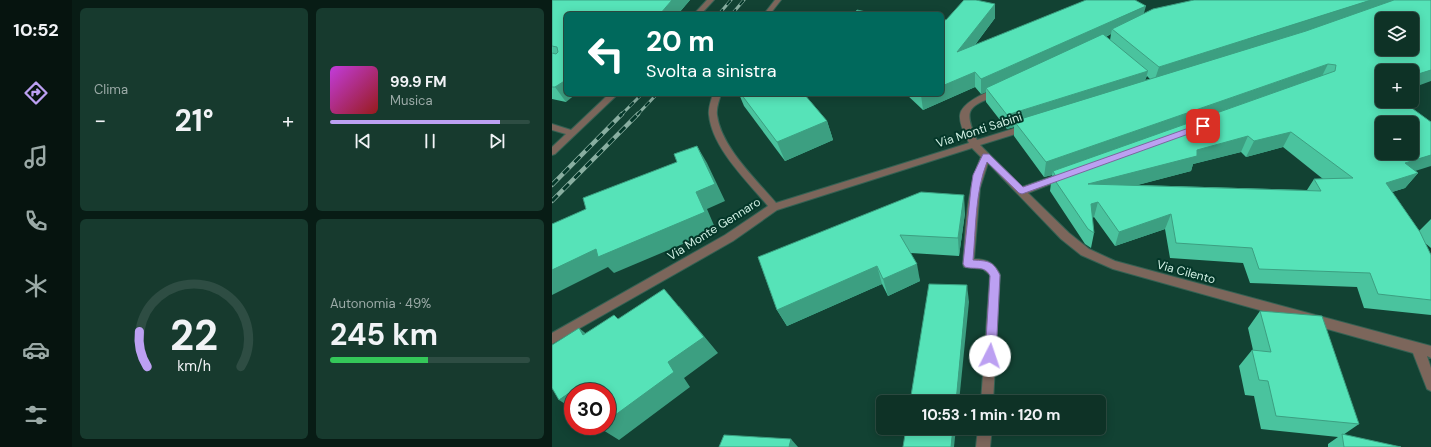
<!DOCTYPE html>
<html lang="it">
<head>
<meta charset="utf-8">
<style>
  body { margin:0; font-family:"DM Sans",sans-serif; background:#173a2e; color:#f1f3f6; height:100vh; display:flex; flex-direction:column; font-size:15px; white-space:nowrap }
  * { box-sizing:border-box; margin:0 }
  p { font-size:13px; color:#9baaa7 }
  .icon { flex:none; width:22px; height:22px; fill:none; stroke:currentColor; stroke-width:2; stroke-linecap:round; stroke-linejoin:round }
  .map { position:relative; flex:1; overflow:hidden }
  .sheet { display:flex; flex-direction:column; gap:8px; padding:8px; background:#081c15; width:480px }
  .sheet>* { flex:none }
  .guide { position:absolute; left:12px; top:12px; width:380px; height:84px; border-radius:6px; box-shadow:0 2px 10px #0003,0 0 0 1px #2e4d43; background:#00695c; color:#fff; overflow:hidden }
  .buttons { position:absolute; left:823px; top:12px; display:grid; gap:8px }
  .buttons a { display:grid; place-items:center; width:44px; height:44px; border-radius:6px; background:#0e3226; box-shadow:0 2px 10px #0003,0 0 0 1px #2e4d43; font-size:20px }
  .speed { position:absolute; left:12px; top:383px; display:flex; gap:8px; font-size:20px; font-weight:700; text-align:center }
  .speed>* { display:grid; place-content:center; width:52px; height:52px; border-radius:50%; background:#0e3226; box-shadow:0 2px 10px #0003,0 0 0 1px #2e4d43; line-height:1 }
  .speed .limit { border:6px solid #d22; background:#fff; color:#111 }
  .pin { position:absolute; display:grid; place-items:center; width:34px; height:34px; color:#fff; margin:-17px; border-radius:8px; box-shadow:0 2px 6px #0006 }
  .me { position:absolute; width:44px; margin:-22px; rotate:4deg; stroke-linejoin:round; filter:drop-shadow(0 0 3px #0008) }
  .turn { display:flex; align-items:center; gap:14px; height:84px; padding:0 16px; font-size:18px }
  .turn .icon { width:52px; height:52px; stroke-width:2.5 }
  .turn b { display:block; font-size:28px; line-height:34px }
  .big { font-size:30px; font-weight:700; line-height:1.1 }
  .sheet .tile { flex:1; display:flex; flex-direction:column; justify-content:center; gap:6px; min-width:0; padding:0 14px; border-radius:6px; background:#173a2e }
  .sheet .dial { align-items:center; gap:0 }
  .dial svg { height:104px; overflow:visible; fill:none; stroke:#2e4d43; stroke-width:7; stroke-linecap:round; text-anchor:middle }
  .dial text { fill:#f1f3f6; stroke:none }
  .song { display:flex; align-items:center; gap:12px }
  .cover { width:48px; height:48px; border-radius:6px; background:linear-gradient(135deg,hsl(290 70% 55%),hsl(0 70% 35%)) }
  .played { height:4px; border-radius:2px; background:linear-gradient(90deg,#bca0f2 85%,#2e4d43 85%) }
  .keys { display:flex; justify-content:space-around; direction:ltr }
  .heat { display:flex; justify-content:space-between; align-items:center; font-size:22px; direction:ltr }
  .charge { height:6px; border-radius:3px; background:linear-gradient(90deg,#34c759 49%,#2e4d43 0) }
  .sheet .tiles { flex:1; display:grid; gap:8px; grid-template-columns:repeat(2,1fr) }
  .trip { position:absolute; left:324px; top:395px; width:230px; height:40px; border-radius:6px; background:#0e3226; box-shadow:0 2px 10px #0003,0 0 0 1px #2e4d43; font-weight:700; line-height:40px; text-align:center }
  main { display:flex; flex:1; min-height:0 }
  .tabs { display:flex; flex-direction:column; width:72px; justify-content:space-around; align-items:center; background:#06140f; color:#9baaa7 }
  .tabs .icon { width:28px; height:28px }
  .tabs .current { color:#bca0f2 }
  .tabs b { font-size:18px; color:#f1f3f6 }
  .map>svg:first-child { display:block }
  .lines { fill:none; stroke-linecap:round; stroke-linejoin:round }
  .minor-casing { stroke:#346153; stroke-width:2 }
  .minor { fill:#7c665b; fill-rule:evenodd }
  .rail-far1-casing { stroke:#89afa1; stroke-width:3 }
  .rail-casing { stroke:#89afa1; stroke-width:4.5 }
  .rail-far1 { stroke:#043729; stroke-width:2; stroke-dasharray:6; stroke-linecap:butt }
  .rail { stroke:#043729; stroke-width:3; stroke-dasharray:8; stroke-linecap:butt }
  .wall { fill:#4ac39e; fill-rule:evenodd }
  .shaded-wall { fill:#3c9f81 }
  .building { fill:#56e3b8; stroke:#3c9f81; fill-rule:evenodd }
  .route { fill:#bca0f2; stroke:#7a689d }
  .labels { text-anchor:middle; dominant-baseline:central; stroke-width:4; stroke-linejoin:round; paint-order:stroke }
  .street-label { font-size:12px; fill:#d1f0e4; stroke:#043729 }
</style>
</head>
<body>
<main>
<nav class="tabs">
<b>10:52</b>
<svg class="icon current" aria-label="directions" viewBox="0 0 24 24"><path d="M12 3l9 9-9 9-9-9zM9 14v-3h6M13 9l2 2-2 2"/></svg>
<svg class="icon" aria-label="music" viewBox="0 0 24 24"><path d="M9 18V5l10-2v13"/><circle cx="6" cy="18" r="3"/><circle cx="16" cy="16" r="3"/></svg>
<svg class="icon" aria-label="phone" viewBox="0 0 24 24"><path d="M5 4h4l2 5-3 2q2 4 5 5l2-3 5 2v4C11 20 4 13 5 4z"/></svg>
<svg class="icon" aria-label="climate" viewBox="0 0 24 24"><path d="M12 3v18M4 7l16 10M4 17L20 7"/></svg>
<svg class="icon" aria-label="car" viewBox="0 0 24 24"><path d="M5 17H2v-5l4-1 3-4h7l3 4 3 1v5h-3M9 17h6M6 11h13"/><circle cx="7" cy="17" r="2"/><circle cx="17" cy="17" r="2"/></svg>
<svg class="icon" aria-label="filters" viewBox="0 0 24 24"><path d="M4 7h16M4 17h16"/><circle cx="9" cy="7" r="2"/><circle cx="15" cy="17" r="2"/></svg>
</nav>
<section class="sheet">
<div class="tiles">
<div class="tile"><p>Clima</p>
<div class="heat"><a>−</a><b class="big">21°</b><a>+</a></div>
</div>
<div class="tile">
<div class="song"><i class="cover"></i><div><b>99.9 FM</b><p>Musica</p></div></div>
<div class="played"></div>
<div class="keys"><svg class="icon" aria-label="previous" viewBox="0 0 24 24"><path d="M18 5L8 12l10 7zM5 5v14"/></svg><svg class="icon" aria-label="pause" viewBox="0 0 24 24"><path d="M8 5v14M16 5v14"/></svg><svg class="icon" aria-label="next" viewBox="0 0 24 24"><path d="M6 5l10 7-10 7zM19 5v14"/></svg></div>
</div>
<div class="tile dial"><svg viewBox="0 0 100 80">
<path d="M14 69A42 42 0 1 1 86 69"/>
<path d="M14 69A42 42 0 0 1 8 42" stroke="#bca0f2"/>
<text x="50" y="56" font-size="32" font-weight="700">22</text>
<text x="50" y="72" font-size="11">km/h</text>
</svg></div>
<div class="tile"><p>Autonomia · 49%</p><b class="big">245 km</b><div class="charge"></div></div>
</div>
</section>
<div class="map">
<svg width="879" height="447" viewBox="0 0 879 447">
  <rect width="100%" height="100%" fill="#124233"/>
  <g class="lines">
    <defs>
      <g id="minor">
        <path d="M155,0H162L149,14H142Z"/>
        <path d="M223,0H229L218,14H212Z"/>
        <path d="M446,89L450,91L449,93C419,107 409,106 425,140L470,126H476L477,128L476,130L428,145L470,187L508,174H514L516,176L514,178L476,193L517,233L537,249L563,261L879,346V358L875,356L879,368V391L875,389L861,353L561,269L529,255L509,239L436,163L428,188L422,259C435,259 443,263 448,275L441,402H429L438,275L431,269L412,267L411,264C414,227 414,191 429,157L420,148L225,210L181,241L0,344V333L173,235L216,206C196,182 160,148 157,115C156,108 159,101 161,94H169C167,101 164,108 165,115C169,147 204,179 224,203L417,143C413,135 407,124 408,115C409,103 435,91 446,89Z"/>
        <path d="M57,94H66L3,154L0,155V147L14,134L0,130V124L19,130Z"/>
        <path d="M426,428H440L438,447H424Z"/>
      </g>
    </defs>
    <use href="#minor" class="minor-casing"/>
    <use href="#minor" class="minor"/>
    <defs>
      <g id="rail-far1">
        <path d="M167,14L179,0"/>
        <path d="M180,14L192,0"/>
        <path d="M69,115L90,94"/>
        <path d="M85,115L105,94"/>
      </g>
      <g id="rail">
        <path d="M0,185L70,114"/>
        <path d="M0,201L86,114"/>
      </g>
    </defs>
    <use href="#rail-far1" class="rail-far1-casing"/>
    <use href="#rail" class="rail-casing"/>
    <use href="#rail-far1" class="rail-far1"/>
    <use href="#rail" class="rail"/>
  </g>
  <g class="wall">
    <path d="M0,0H138L126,14H14V102L0,99Z"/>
    <path d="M443,4V18L423,45L592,14L830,71L863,171L866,173L853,188L840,192L867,231L879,219V248L873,243L879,255V315L812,308L805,287L698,283L691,263L618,258L613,229L563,246L542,217L540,218L542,233L539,248L533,244L498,191L500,175L492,177L462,136V127L455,129L434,102V92L429,94L423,87L371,110L354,94H390L394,20ZM559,34L558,40L554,37ZM595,76L598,79L593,80ZM731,147L771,179H762L755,190L585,185L639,171L641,164L689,152L694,157Z"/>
    <path d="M187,94H252L275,121L281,140L233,161L192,106Z"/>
    <path d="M413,213L407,256L359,253L368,281L336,296L330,284L235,326L225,310L206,257Z"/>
    <path d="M708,311L807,424L791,435L849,447H776V444L786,437L709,429L702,396L693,395L687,366L700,350H701L696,328Z"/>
  </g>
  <g class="shaded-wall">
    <path d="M120,0H138L126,14H108Z"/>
    <path d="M819,0H855L602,82L607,67Z"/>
    <path d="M443,4V18L406,67L405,52Z"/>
    <path d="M594,6L590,20L560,29L559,34L437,91L434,88V92L429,94V79Z"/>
    <path d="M776,64L768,80L501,171L500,175L492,177L494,162Z"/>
    <path d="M879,70V81L860,88V76Z"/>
    <path d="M596,71L592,85L462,121V127L455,129V115Z"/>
    <path d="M423,72V87L371,110L369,95L371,94H390V86Z"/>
    <path d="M14,80V94H24L14,102L3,87Z"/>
    <path d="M275,121L281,140L233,161L225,142Z"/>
    <path d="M739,132L731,147L694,157L702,141Z"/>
    <path d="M696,136L689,152L641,164L639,171L533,199L536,184L645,150Z"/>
    <path d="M145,146L155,163L173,201L155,209L164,230L62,273L56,267L0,295V270L144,192Z"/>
    <path d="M879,155V166L841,178L853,163Z"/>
    <path d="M866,173L853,188L821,198L834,183Z"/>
    <path d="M412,195L413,213L407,256L406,238Z"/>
    <path d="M546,202L542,217L535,219L539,204Z"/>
    <path d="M619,214L613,229L563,246L567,232Z"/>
    <path d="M365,264L368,281L336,296L331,279Z"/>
    <path d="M325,266L330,284L235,326L225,310Z"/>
    <path d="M415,285L417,302L407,402H404Z"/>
    <path d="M127,306L166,353L132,378L138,387L67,440L46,427L48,426H55V421L116,362Z"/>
    <path d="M27,328L47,344L31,335Z"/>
    <path d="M23,389L27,392H21V409L7,400Z"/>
    <path d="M401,428H404L402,447H399Z"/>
    <path d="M239,439L246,447H237Z"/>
  </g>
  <g class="building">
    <path d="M0,0H120L108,14H14V80L3,87H0V53L4,54L6,52L5,47L0,46Z"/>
    <path d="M412,0H424L443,4L405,52L534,0H583L594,6L429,79L423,72L390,86V19L394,20Z"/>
    <path d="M642,0H819L607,67L560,29L601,9Z"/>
    <path d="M842,0H879V70L860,76V71H830V101H850L879,122V155L853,163L866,173L834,183L868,232L879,255V300L826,294L818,273L707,269L700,248L624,243L619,214L567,232L546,202L539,204L542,233L536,229L500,176L503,175L501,171L783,71L784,65L776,64L494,162L462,121L754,31ZM830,19H860V49H830ZM830,123H860V153H830ZM739,132L801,178L762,179L769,191L536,184L645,156V150L696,136L702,141Z"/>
    <path d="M305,10L323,14H301Z"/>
    <path d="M551,34L596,71L455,115L434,88Z"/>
    <path d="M189,94H252L275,121L225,142Z"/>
    <path d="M145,146L163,184L144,192L153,212L46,257L44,249L0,270V224L34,209L31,198L125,162L122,154Z"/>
    <path d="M369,192L412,195L406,238L348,235L365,264L331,279L325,266L225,310L206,257Z"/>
    <path d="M377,284L415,285L404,402H358Z"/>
    <path d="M112,289L152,337L116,362L122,372L55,421V392H24L23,389L7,400L0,388V345L27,328L31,335L62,315L66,319Z"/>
    <path d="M708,311L770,316L807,424L724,416L716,381L707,380L700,350L719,352Z"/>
    <path d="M354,428H401L399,447H351Z"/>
    <path d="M790,434L849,447H792Z"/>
    <path d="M172,435L239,439L237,447H167Z"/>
  </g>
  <path class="route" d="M648,124H653L654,126L653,128L470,194L467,193L435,162C423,192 424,228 421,260C437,261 441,261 448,275L444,356L442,360L438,361L434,360L433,356L438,276C433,265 423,270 413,267L411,264L419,188L421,175L431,154H437L471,187Z"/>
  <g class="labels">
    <g class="street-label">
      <text transform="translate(427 130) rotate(-18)">Via Monti Sabini</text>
      <text transform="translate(162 229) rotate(-32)">Via Monte Gennaro</text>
      <text transform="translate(634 272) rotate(15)">Via Cilento</text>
    </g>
  </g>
</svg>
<div class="buttons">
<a><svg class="icon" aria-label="layers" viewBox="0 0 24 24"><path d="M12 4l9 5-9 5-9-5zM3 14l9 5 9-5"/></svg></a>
<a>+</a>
<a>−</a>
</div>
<div class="speed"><div class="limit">30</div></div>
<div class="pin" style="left:651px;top:126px;background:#d93025"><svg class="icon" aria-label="arrive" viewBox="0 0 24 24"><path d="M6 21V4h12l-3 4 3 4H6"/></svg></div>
<svg class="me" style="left:438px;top:356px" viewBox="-20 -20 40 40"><circle r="19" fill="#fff"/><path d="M0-13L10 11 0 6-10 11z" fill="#bca0f2"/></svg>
<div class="trip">10:53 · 1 min · 120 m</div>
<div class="guide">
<div class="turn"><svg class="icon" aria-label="left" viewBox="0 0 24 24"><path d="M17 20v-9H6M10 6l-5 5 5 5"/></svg><div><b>20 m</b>Svolta a sinistra</div></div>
</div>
</div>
</main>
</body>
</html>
